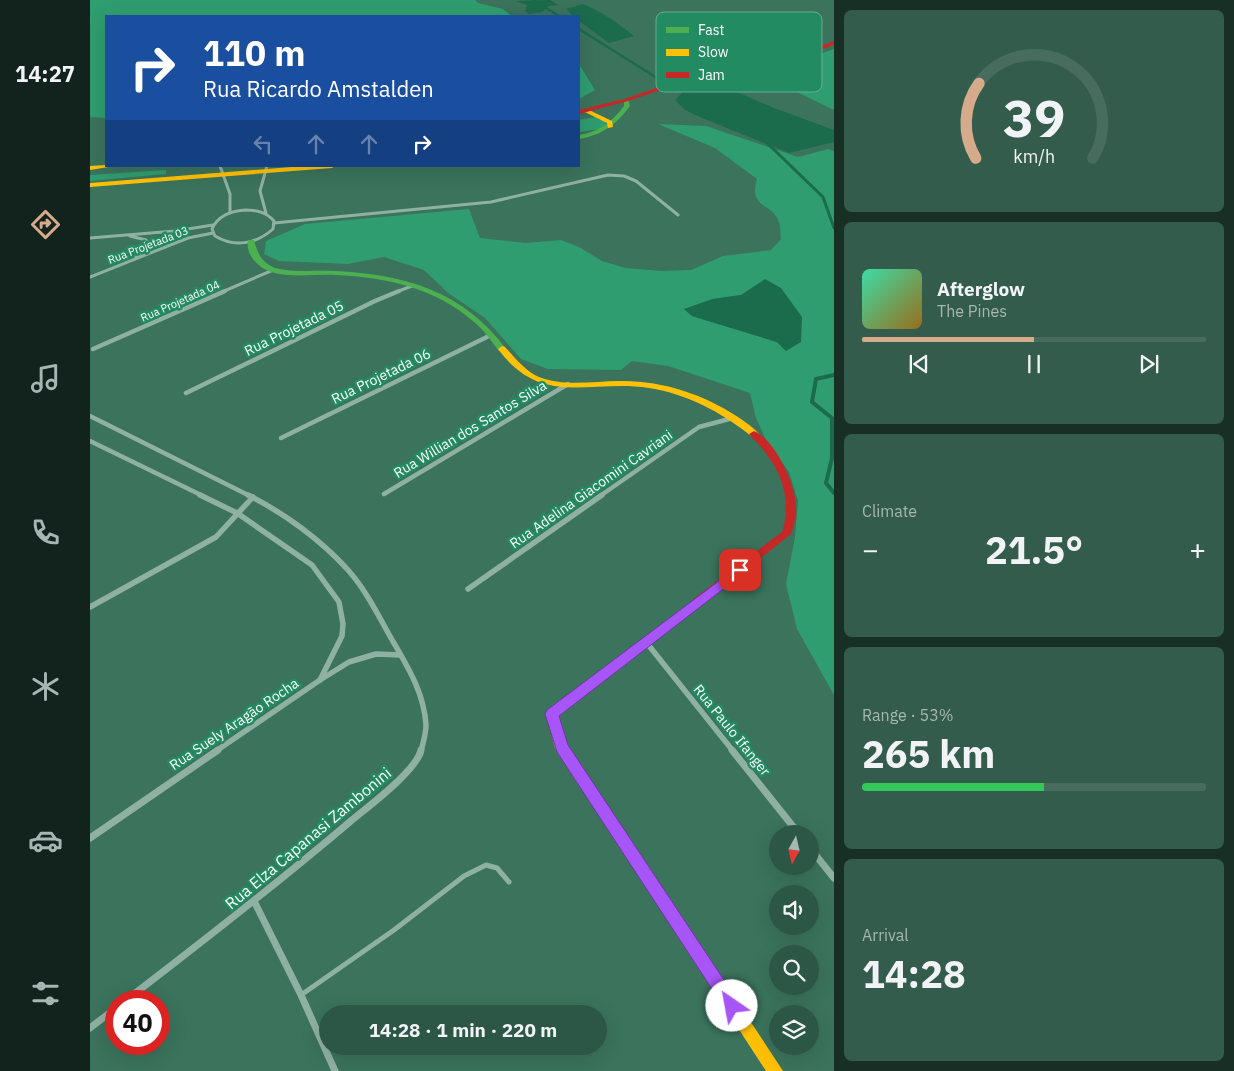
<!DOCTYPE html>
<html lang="en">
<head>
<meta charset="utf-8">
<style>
  body { margin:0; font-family:"IBM Plex Sans",sans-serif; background:#345c4c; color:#f1f3f6; height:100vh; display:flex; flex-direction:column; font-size:19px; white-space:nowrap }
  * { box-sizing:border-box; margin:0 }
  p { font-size:16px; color:#a6b7b3 }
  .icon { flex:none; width:28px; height:28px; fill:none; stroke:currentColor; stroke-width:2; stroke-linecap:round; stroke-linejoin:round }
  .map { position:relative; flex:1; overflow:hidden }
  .drawer { display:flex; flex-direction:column; gap:10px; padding:10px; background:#182f26; width:400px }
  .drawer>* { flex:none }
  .hud { position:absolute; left:15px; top:15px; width:475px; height:152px; border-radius:0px; box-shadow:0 5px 20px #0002; background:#1a4fa0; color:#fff; overflow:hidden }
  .needle { width:32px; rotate:188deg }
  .fabs { position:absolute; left:679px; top:825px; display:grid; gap:10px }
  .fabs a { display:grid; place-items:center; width:50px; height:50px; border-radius:50%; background:#2c5645; box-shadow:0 5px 20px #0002; font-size:25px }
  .speed { position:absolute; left:15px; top:990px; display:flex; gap:10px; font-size:25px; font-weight:700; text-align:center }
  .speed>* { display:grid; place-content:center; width:65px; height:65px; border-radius:50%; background:#2c5645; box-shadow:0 5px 20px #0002; line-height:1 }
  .speed .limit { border:8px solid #d22; background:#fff; color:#111 }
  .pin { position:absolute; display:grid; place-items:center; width:42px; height:42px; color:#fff; margin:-21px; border-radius:10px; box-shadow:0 2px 8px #0006 }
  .me { position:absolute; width:55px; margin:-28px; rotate:327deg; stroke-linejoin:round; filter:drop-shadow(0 0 4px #0008) }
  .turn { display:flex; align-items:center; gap:18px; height:105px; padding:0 15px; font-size:22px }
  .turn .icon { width:65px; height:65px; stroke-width:2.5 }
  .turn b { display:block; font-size:35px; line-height:42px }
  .lanes { display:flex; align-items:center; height:48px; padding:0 15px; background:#0003; justify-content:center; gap:25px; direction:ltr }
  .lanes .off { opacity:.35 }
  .big { font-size:38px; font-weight:700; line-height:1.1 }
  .drawer .tile { flex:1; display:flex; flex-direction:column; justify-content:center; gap:8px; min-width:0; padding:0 18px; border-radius:8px; background:#345c4c }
  .drawer .dial { align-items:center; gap:0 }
  .dial svg { height:130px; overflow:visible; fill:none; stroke:#486c5e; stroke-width:7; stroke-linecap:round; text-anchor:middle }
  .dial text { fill:#f1f3f6; stroke:none }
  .song { display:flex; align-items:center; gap:15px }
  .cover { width:60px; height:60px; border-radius:8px; background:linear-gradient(135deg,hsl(160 70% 55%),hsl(40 70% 35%)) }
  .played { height:5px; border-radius:2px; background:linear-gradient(90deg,#d6ab8b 50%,#486c5e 50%) }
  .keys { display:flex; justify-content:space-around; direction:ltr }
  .heat { display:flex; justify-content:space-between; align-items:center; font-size:28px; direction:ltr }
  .charge { height:8px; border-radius:4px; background:linear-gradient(90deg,#34c759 53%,#486c5e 0) }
  .trip { position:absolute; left:229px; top:1005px; width:288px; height:50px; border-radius:25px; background:#2c5645; box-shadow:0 5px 20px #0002; font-weight:700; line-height:50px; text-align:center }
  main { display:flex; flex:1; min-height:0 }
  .tab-bar { display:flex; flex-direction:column; width:90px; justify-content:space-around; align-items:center; background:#12221c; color:#a6b7b3 }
  .tab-bar .icon { width:35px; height:35px }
  .tab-bar .on { color:#d6ab8b }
  .tab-bar b { font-size:22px; color:#f1f3f6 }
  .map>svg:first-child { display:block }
  .green { fill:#2f9d6f; fill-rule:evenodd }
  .water { fill:#1b6c4c }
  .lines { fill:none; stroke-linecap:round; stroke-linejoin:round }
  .stream-far2 { stroke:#1b6c4c; stroke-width:2.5 }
  .stream-far1 { stroke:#1b6c4c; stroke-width:3 }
  .stream { stroke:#1b6c4c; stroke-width:4 }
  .lane { stroke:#8fb1a3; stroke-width:5 }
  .street-far3 { stroke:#8fb1a3; stroke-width:3 }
  .street-far2 { stroke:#8fb1a3; stroke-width:4.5 }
  .street-far1 { stroke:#8fb1a3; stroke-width:5.5 }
  .street { stroke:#8fb1a3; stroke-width:7 }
  .fast { fill:#4caf50; fill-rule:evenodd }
  .slow { fill:#ffc107; fill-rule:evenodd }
  .jam { fill:#c62828; fill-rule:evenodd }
  .route { fill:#a855f7; stroke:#6d37a1 }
  .labels { text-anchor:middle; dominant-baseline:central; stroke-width:5; stroke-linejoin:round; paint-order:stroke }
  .far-street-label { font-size:11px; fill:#fff; stroke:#238b61 }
  .street-label { font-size:14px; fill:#fff; stroke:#238b61 }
  .near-street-label { font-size:16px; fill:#fff; stroke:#238b61 }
  .key { fill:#238b61; stroke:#65ae90; stroke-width:1 }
  .key-label { font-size:14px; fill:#fff }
</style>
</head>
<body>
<main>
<nav class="tab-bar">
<b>14:27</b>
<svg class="icon on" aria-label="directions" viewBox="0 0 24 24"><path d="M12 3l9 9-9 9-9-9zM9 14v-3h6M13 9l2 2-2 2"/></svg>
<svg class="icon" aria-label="music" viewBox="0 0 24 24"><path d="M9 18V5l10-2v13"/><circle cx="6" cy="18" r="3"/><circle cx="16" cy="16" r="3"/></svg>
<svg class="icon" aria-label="phone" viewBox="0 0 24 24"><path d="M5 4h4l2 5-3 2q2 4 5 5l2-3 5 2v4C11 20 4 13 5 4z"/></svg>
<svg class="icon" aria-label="climate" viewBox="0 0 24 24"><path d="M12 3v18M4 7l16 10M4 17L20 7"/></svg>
<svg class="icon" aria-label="car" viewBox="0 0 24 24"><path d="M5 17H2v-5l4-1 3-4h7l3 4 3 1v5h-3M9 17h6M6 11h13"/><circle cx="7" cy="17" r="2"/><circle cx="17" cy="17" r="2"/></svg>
<svg class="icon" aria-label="filters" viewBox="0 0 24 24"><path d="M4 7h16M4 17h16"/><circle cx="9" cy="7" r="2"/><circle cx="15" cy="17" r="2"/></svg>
</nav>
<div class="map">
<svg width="744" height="1071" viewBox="0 0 744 1071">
  <rect width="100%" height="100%" fill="#3b735c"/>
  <g class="green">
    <path d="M0,0H385L388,3L413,9L422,16H16V118L0,117Z"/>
    <path d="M744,49V110L665,72L719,58Z"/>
    <path d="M489,64L505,90L489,99Z"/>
    <path d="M505,117L515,121L517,126L511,129L489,132V120Z"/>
    <path d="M568,124L616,126L708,157L738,149L744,151V695L707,629L696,584L705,537L708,501L699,472L676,440L666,418L660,393L578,366L542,361L531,370L458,369L431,359L395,318L358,293L334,270L294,257L258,264L189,261L174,254L176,241L215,224L379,209L390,238L435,243L471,240L489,247L512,261L536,268L571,271L601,270L633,256L681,250L691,239C690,234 691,227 689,222C682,202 658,209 667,179L625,148ZM651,295L696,351L687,342L602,316L594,309L623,299Z"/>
    <path d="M76,170V174L0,181V175Z"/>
  </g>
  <g class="water">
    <path d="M460,0L468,5L459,6L452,12L439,14L435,11L437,5L425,1Z"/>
    <path d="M493,4C512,12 528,23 544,36L519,43L489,21V16H483L476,9Z"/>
    <path d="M619,87L642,90L684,108L744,130V142L699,153L610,117L595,110L585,100L593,92Z"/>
    <path d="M675,279L691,288L712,317L711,342L696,351L687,342L602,316L594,309L623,299L651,295Z"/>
  </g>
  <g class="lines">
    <g class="stream-far2">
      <path d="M443,0L469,16"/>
      <path d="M489,29L575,83"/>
      <path d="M586,88L597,93"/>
    </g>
    <path class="stream-far1" d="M675,141L733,197L744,228"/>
    <path class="stream" d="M744,375L726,379L722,402L742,418V458L736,483L744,493"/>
    <path class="lane" d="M211,995L304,930L374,876L396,865L407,868L419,882"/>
    <g class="street-far3">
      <path d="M130,166L140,194V213"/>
      <path d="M155,210C167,210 176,212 184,221L183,229C166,244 145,248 125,236L122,229C128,215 141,211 155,210Z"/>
      <path d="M176,213L170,191L177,166"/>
      <path d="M184,223L401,202L518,175L534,176L546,181L588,215"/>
      <path d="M40,236L56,240L58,247L46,257"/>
      <path d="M0,238L85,231L123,225"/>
      <path d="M0,277L98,238L123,233"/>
      <path d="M132,292L183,270"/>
      <path d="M306,292L322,286"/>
    </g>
    <g class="street-far2">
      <path d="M3,349L135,291"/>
      <path d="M96,393L285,301L309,291"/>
      <path d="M0,416L160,496"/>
      <path d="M191,438L401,335"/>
      <path d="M0,441L113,496"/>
      <path d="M294,494L478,384"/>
      <path d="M510,496L609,427L643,418"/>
    </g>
    <g class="street-far1">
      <path d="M110,495L147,513L222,565L249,602L253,624L252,636L230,680"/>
      <path d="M158,495C194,513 231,540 258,570C276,590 288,615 301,638C317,666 334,692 336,725C336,734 333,743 331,751"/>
      <path d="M378,589L512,495"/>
      <path d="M0,607L126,537L163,497"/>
      <path d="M556,642L643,751"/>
      <path d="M126,751L230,680L259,662L286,654L310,655"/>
    </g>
    <g class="street">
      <path d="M642,750L709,834"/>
      <path d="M0,838L128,750"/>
      <path d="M720,848L744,878"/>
      <path d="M164,901L211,995L245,1071"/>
      <path d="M35,1001C112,942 188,883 262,820C279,806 327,770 331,750"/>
      <path d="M0,1028L26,1008"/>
    </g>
    <g class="fast">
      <path d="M534,99H538L540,106C526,125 512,135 489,139V135C509,132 522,122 534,106Z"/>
      <path d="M158,240H164C168,254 171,262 185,268C205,273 226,270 246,271C314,274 375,292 416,349L415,351H409C401,341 394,330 384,322C346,288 295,277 246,275C224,274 201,278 181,272C168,268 155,254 158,240Z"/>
      <path d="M490,771L494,773L626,969L628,974L626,979L621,981L616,979L486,781L484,777L486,773Z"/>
    </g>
    <g class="slow">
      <path d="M495,110H499L522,121L523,127L518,128L517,123L495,112Z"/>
      <path d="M16,165V166H25L0,170V166Z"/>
      <path d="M214,166H245L242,168L0,187V183Z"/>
      <path d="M412,346L415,347C425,358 435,371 449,377C474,387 504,381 529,381C571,380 613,394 648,417C655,422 663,427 669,434L664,437L661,436C631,412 597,394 559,388C499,379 452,408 408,349Z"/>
      <path d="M606,599L610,600L611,603L610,606L468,716L476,746L496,777L494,781L490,783L486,781L465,748L456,714L458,710Z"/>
      <path d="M621,967L626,969L693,1071H676L616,979L614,974L616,969Z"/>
    </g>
    <g class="jam">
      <path d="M744,41V45L690,64L585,85L538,101L489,114V110L534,99L584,82L687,62Z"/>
      <path d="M664,431C685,439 706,486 706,507C707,517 704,525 701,534L610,606L606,607L602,606L601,603L602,600L692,532C701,505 694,477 677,455C672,447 665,441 659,434Z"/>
    </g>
  </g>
  <path class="route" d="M650,565L654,567L655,570L654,573L469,716L478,745L648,1001L651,1006L648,1012L642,1015L637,1012L467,752L455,714L457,710Z"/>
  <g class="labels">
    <g class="far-street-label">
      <text transform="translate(58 245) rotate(-21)">Rua Projetada 03</text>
      <text transform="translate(90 301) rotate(-24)">Rua Projetada 04</text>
    </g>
    <g class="street-label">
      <text transform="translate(204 328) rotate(-26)">Rua Projetada 05</text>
      <text transform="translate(291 376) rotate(-26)">Rua Projetada 06</text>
      <text transform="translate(380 429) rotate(-31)">Rua Willian dos Santos Silva</text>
      <text transform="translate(501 489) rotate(-35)">Rua Adelina Giacomini Cavriani</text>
      <text transform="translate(144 724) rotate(-34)">Rua Suely Aragão Rocha</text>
      <text transform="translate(642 730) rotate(51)">Rua Paulo Ifanger</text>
    </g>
    <g class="near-street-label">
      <text transform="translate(218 838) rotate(-40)">Rua Elza Capanasi Zambonini</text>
    </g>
  </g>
  <rect x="566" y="12" width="166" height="80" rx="8" class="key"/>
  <rect x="576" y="27" width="23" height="6" fill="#4caf50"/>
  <rect x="576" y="49" width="23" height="7" fill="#ffc107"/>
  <rect x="576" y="72" width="23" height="6" fill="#c62828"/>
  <g class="key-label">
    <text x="608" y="35">Fast</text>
    <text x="608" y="57">Slow</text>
    <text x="608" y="80">Jam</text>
  </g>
</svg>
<div class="fabs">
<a><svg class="needle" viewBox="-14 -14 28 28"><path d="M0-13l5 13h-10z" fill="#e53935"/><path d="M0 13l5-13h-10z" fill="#a6b7b3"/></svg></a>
<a><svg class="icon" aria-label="sound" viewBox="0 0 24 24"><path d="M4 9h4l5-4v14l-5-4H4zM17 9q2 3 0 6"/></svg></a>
<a><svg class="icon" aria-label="search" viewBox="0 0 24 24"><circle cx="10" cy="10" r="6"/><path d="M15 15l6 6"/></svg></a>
<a><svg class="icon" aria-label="layers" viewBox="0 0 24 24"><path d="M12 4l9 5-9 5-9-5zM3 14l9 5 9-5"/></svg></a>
</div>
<div class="speed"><div class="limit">40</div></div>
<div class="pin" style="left:650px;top:570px;background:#d93025"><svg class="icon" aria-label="arrive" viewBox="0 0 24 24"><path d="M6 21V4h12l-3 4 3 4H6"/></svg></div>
<svg class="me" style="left:642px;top:1006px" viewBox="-20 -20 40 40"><circle r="19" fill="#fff"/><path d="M0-13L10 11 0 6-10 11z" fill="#a855f7"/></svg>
<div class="trip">14:28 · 1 min · 220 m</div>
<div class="hud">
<div class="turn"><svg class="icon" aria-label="right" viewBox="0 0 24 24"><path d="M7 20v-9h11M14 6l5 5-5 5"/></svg><div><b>110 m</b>Rua Ricardo Amstalden</div></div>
<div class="lanes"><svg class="icon off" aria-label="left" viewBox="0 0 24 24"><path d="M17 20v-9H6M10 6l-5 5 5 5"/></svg><svg class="icon off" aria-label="ahead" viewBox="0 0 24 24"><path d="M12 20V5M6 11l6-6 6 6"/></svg><svg class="icon off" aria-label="ahead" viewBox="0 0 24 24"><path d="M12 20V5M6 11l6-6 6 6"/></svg><svg class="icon" aria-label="right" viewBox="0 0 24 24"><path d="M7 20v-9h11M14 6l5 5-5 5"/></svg></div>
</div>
</div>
<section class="drawer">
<div class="tile dial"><svg viewBox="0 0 100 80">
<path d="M14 69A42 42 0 1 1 86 69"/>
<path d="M14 69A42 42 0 0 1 16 23" stroke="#d6ab8b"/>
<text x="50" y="56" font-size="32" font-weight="700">39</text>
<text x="50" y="72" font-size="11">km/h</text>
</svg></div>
<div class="tile">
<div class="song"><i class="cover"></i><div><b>Afterglow</b><p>The Pines</p></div></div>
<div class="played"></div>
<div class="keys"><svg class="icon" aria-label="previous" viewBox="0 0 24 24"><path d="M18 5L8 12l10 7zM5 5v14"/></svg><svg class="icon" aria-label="pause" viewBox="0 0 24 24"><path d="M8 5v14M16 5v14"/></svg><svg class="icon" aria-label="next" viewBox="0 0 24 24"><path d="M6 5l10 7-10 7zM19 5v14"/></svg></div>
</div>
<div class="tile"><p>Climate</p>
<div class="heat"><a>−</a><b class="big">21.5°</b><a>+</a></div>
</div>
<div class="tile"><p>Range · 53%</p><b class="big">265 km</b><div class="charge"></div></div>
<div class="tile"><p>Arrival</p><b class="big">14:28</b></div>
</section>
</main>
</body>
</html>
